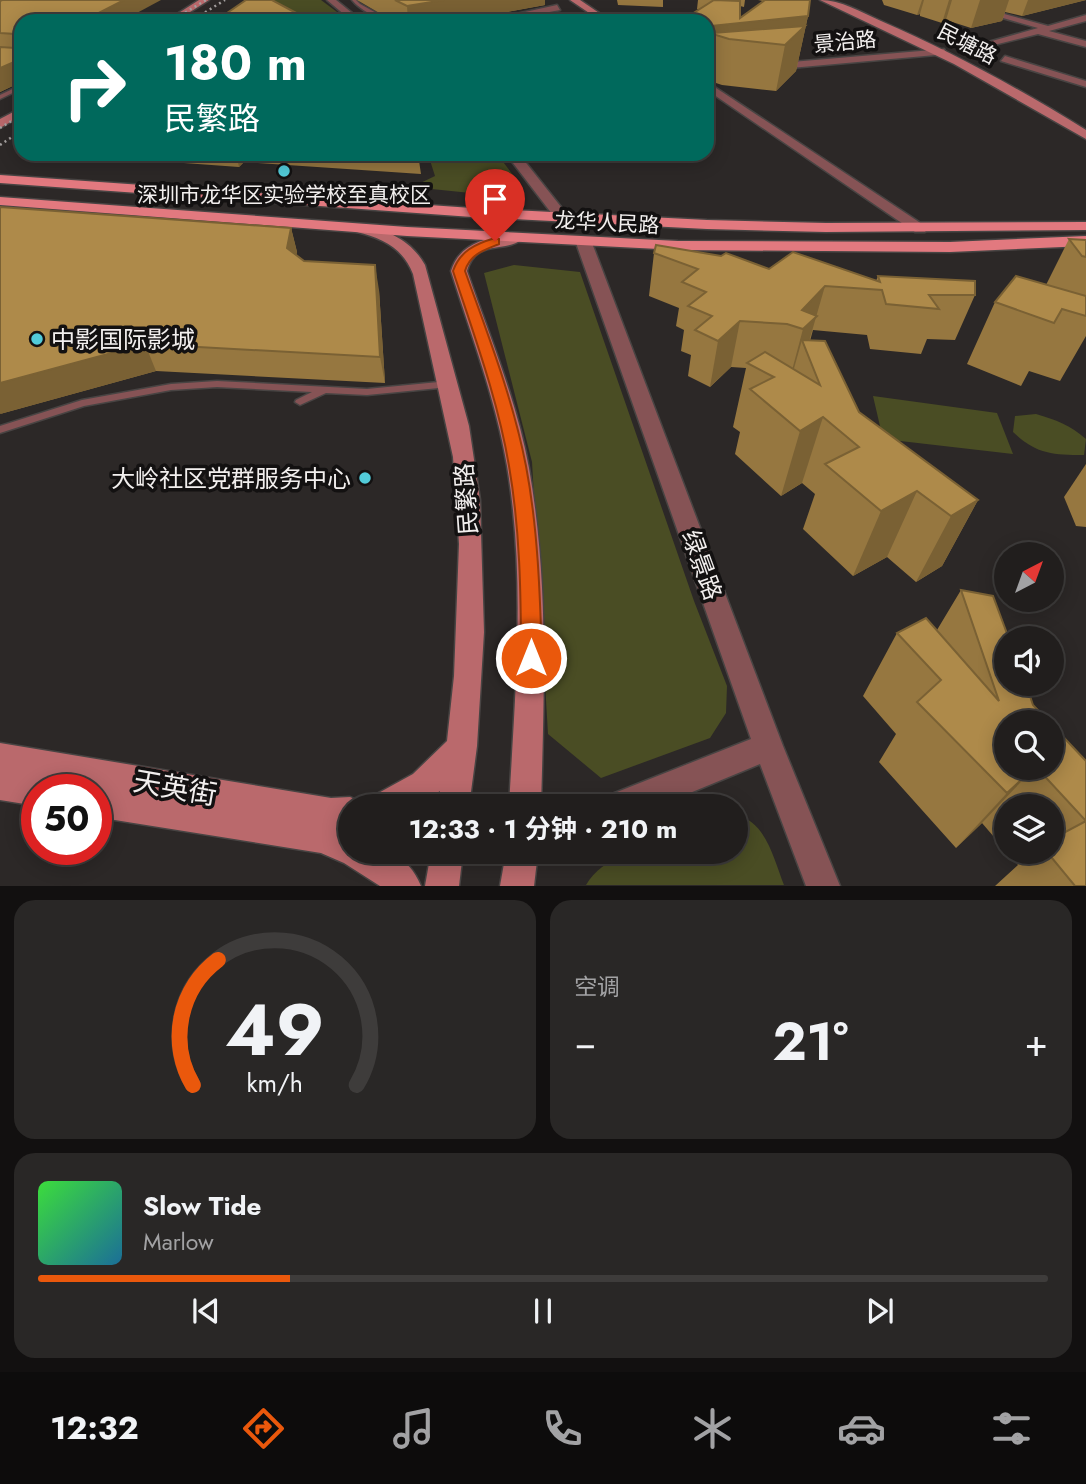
<!DOCTYPE html>
<html lang="zh">
<head>
<meta charset="utf-8">
<style>
  body { margin:0; font-family:Jost,"Noto Sans SC",sans-serif; background:#292726; color:#f1f3f6; height:100vh; display:flex; flex-direction:column; font-size:26px; white-space:nowrap }
  * { box-sizing:border-box; margin:0 }
  p { font-size:23px; color:#a2a2a4 }
  .icon { flex:none; width:38px; height:38px; fill:none; stroke:currentColor; stroke-width:2; stroke-linecap:round; stroke-linejoin:round }
  .map { position:relative; height:886px; overflow:hidden }
  .side { display:flex; flex-direction:column; gap:14px; padding:14px; background:#121010; flex:1 }
  .side>* { flex:none }
  .guide { position:absolute; left:14px; top:14px; width:700px; height:147px; border-radius:21px; box-shadow:0 4px 18px #0003,0 0 0 2px #3e3c3b; background:#00695c; color:#fff; overflow:hidden }
  .needle { width:46px; rotate:41deg }
  .tools { position:absolute; left:994px; top:542px; display:grid; gap:14px }
  .tools a { display:grid; place-items:center; width:70px; height:70px; border-radius:50%; background:#211e1d; box-shadow:0 4px 18px #0003,0 0 0 2px #3e3c3b; font-size:35px }
  .speed { position:absolute; left:21px; top:774px; display:flex; gap:14px; font-size:35px; font-weight:700; text-align:center }
  .speed>* { display:grid; place-content:center; width:91px; height:91px; border-radius:50%; background:#211e1d; box-shadow:0 4px 18px #0003,0 0 0 2px #3e3c3b; line-height:1 }
  .speed .limit { border:10px solid #d22; background:#fff; color:#111 }
  .pin { position:absolute; display:grid; place-items:center; width:60px; height:60px; color:#fff; margin:-72px -30px; border-radius:50% 50% 50% 0; rotate:-45deg; box-shadow:0 0 7px #0007 }
  .pin .icon { rotate:45deg }
  .me { position:absolute; width:77px; margin:-38px; rotate:0deg; stroke-linejoin:round; filter:drop-shadow(0 0 5px #0008) }
  .turn { display:flex; align-items:center; gap:24px; height:147px; padding:0 35px; font-size:32px }
  .turn .icon { width:91px; height:91px; stroke-width:2.5 }
  .turn b { display:block; font-size:49px; line-height:60px }
  .big { font-size:52px; font-weight:700; line-height:1.1 }
  .side .widget { flex:1; display:flex; flex-direction:column; justify-content:center; gap:10px; min-width:0; padding:0 24px; border-radius:21px; background:#292726 }
  .side .dial { align-items:center; gap:0 }
  .dial svg { height:182px; overflow:visible; fill:none; stroke:#3e3c3b; stroke-width:7; stroke-linecap:round; text-anchor:middle }
  .dial text { fill:#f1f3f6; stroke:none }
  .song { display:flex; align-items:center; gap:21px }
  .cover { width:84px; height:84px; border-radius:10px; background:linear-gradient(135deg,hsl(120 70% 55%),hsl(200 70% 35%)) }
  .played { height:7px; border-radius:4px; background:linear-gradient(90deg,#ea580c 25%,#3e3c3b 25%) }
  .keys { display:flex; justify-content:space-around; direction:ltr }
  .heat { display:flex; justify-content:space-between; align-items:center; font-size:38px; direction:ltr }
  .side .tiles { flex:1; display:grid; gap:14px; grid-template-columns:1fr 1fr }
  .widget:last-child { grid-column:span 2 }
  .trip { position:absolute; left:338px; top:794px; width:410px; height:70px; border-radius:35px; background:#211e1d; box-shadow:0 4px 18px #0003,0 0 0 2px #3e3c3b; font-weight:700; line-height:70px; text-align:center }
  .menu { display:flex; height:112px; justify-content:space-around; align-items:center; background:#0d0c0c; color:#a2a2a4 }
  .menu .icon { width:49px; height:49px }
  .menu .selected { color:#ea580c }
  .menu b { font-size:32px; color:#f1f3f6 }
  .map>svg:first-child { display:block }
  .green { fill:#4a4d24 }
  .lines { fill:none; stroke-linecap:round; stroke-linejoin:round }
  .lane-casing { stroke:#484443; stroke-width:3 }
  .street-casing { stroke:#484443; stroke-width:3 }
  .secondary-casing { stroke:#484443; stroke-width:3 }
  .primary-casing { stroke:#484443; stroke-width:3 }
  .lane { fill:#865355; fill-rule:evenodd }
  .street { fill:#865355; fill-rule:evenodd }
  .secondary { fill:#ba696c; fill-rule:evenodd }
  .primary { fill:#e2797f; fill-rule:evenodd }
  .rail { stroke:#a5a1a0; stroke-width:2.5; stroke-dasharray:2 3.5; stroke-linecap:butt }
  .wall { fill:#967740 }
  .shaded-wall { fill:#7a6134 }
  .building { fill:#ae8a4a; stroke:#7a6134; stroke-width:2 }
  .route { fill:#ea580c; stroke:#983908; stroke-width:2 }
  .poi-dot { fill:#52cbd9; stroke:#131111; stroke-width:2.5 }
  .labels { text-anchor:middle; dominant-baseline:central; stroke-width:7; stroke-linejoin:round; paint-order:stroke }
  .far-street-label { font-size:21px; fill:#f2efee; stroke:#131111 }
  .far-poi-label { font-size:21px; fill:#f2efee; stroke:#131111 }
  .poi-label { font-size:24px; fill:#f2efee; stroke:#131111; text-anchor:start }
  .street-label { font-size:24px; fill:#f2efee; stroke:#131111 }
  .near-street-label { font-size:28px; fill:#f2efee; stroke:#131111 }
</style>
</head>
<body>
<div class="map">
<svg width="1086" height="886" viewBox="0 0 1086 886">
  <rect width="100%" height="100%" fill="#2c2827"/>
  <g class="green">
    <path d="M254,0H321L349,21H290Z"/>
    <path d="M428,154H497L513,175L505,176L513,189L500,196L412,187L435,176Z"/>
    <path d="M514,265L580,272L694,601L727,686L726,713L710,738L601,778L548,734L532,462L484,273Z"/>
    <path d="M873,396L997,413L1013,454L883,439Z"/>
    <path d="M1036,414C1056,420 1070,425 1086,439L1084,455C1052,455 1036,454 1013,432L1015,416Z"/>
    <path d="M735,815C766,820 774,860 784,885H586C615,837 687,852 735,852Z"/>
  </g>
  <g class="lines">
    <defs>
      <g id="lane">
        <path d="M352,0H356L360,4L391,21C379,20 360,10 352,0Z"/>
        <path d="M596,13L598,15L556,21H544Z"/>
        <path d="M21,85V89L0,99V95Z"/>
        <path d="M217,381L367,389L449,381L454,384L449,387L367,395L326,393L300,405L295,402L296,400L312,392L217,387L171,390L84,406L0,433V426L82,400L171,384Z"/>
      </g>
      <g id="street">
        <path d="M327,0H336L362,21H352Z"/>
        <path d="M939,0H953L1048,26L1086,15V21L1049,31L1086,41V47L1038,34L974,50V46L1038,28Z"/>
        <path d="M557,5L560,10L502,21H484Z"/>
        <path d="M944,49L947,54L768,70L763,67L768,64Z"/>
        <path d="M1005,56L1086,81V87L1001,61Z"/>
        <path d="M707,82L925,226L927,229L925,232H915L707,90Z"/>
        <path d="M506,154H519L569,217V223H559Z"/>
        <path d="M584,238L592,243L783,746L840,886H806L760,764L656,807H602L607,796L751,739L576,243Z"/>
      </g>
      <g id="secondary">
        <path d="M199,0H209L176,21H166Z"/>
        <path d="M570,0H580L611,21H601Z"/>
        <path d="M820,0C841,0 861,12 881,21C952,52 1020,89 1086,130V139L954,64Z"/>
        <path d="M21,108V116L0,128V119Z"/>
        <path d="M362,225C389,231 411,240 425,265L469,426L480,500L484,632L477,746L469,807H437L440,791L415,807H368L373,796L413,774L447,741L454,676L459,544L453,457L413,274C403,248 382,238 357,232V226Z"/>
        <path d="M506,235L519,236L522,239C505,254 476,238 467,271C489,335 517,401 529,468C549,581 544,693 541,807H509C515,694 526,578 507,466C496,400 471,335 451,271C459,245 482,239 506,235Z"/>
        <path d="M0,743L331,798L350,797L361,802L363,807H350V829H342L350,833V852C383,852 406,850 421,886H380L344,863L321,853L96,817V789L48,781L52,789H37V806L0,800Z"/>
        <path d="M431,852H463L459,886H425Z"/>
        <path d="M506,852H538L534,886H500Z"/>
      </g>
      <g id="primary">
        <path d="M0,175L472,208L707,220L826,223L1086,222V230L826,232L707,229L472,217L0,183Z"/>
        <path d="M0,197L407,227L678,241L950,242L1086,236V246L950,252L678,250L407,236L0,205Z"/>
      </g>
    </defs>
    <use href="#lane" class="lane-casing"/>
    <use href="#street" class="street-casing"/>
    <use href="#secondary" class="secondary-casing"/>
    <use href="#primary" class="primary-casing"/>
    <use href="#lane" class="lane"/>
    <use href="#street" class="street"/>
    <use href="#secondary" class="secondary"/>
    <use href="#primary" class="primary"/>
    <g class="rail">
      <path d="M171,21L206,0"/>
      <path d="M191,21L225,0"/>
      <path d="M0,128L21,115"/>
      <path d="M0,145L21,131"/>
    </g>
  </g>
  <g class="wall">
    <path d="M357,0H545V5L458,21H393Z"/>
    <path d="M617,0H663V7L618,5Z"/>
    <path d="M698,0H745L744,7L740,6V18L763,1L758,0H810L808,16L796,71L776,91L722,85L707,80V21L700,9H697Z"/>
    <path d="M882,0H1086L1022,16L1005,12L1002,21L971,28L946,20L942,23L920,16V14L917,15L884,5Z"/>
    <path d="M0,1L21,21V82L0,92Z"/>
    <path d="M227,13L300,15L301,21H308H229Z"/>
    <path d="M167,154H418L421,174L244,162L239,167L170,162Z"/>
    <path d="M291,228L297,252L296,255L304,261L379,290L385,383L156,371L0,414Z"/>
    <path d="M1069,239L1086,240V336L1060,381L1029,371L1021,386L967,364L995,302L1046,285Z"/>
    <path d="M654,253L769,269L876,281L878,276L975,295L955,340L927,339L921,354L870,349L867,335L813,330L810,341L859,412L978,500L942,566L916,582L887,557L853,576L803,529L815,494L802,483L781,496L735,454L740,432L733,427L746,368L731,367L710,387L688,376L691,355L681,351L684,330L676,326L679,308L649,296Z"/>
    <path d="M1086,464V527L1076,526L1064,497Z"/>
    <path d="M961,590L993,596L1006,768H1052L1086,761V886H995L1018,865L1007,852H1052V807H1006V851L982,823L956,848L879,762L896,734L863,696L897,633L937,630Z"/>
  </g>
  <g class="shaded-wall">
    <path d="M124,0H161L122,21H90L89,18Z"/>
    <path d="M444,0H545V5L458,21H408L407,6Z"/>
    <path d="M922,0H924L920,14L917,15Z"/>
    <path d="M949,0H952L946,20L942,23Z"/>
    <path d="M980,0H1009L1002,21L971,28Z"/>
    <path d="M1028,0H1086L1022,16Z"/>
    <path d="M808,16L796,71L776,91L785,45L713,34L707,77V37L710,26Z"/>
    <path d="M21,59V82L0,92V68Z"/>
    <path d="M236,154H241L244,162L239,167Z"/>
    <path d="M291,228L297,252L293,273L287,248Z"/>
    <path d="M375,265L379,290L385,383L380,357Z"/>
    <path d="M825,286L806,352L802,340L793,372L791,374L803,329L802,310Z"/>
    <path d="M740,321L731,367L710,387L718,341Z"/>
    <path d="M145,344L156,371L0,414V383Z"/>
    <path d="M823,417L802,483L781,496L800,431Z"/>
    <path d="M917,491L887,557L853,576L881,511Z"/>
    <path d="M978,500L942,566L916,582L951,516Z"/>
    <path d="M1034,768L982,823L956,848L1007,793Z"/>
  </g>
  <g class="building">
    <path d="M2,0H124L89,18H97L91,21H21V59L0,68V47L15,48V34L0,33V1Z"/>
    <path d="M246,0H272L300,15L227,13Z"/>
    <path d="M395,0H444L407,6Z"/>
    <path d="M714,0L740,1V18L765,0H810L808,16L710,26L713,33L805,26L785,45L729,39L713,34L707,37V21H681Z"/>
    <path d="M0,207L291,228L287,248L304,261L375,265L380,357L145,344L0,383Z"/>
    <path d="M1069,239L1086,240V257L1082,256Z"/>
    <path d="M656,245L721,256L726,253L769,269L793,252L880,282L878,276L975,281V295H929L939,309L886,304L882,290L825,286L802,310L817,316L803,329L787,324L740,321L718,341L695,330L712,316L688,306L706,292L682,282L698,269L654,253Z"/>
    <path d="M1016,276L1086,296V316L1062,309L1054,323L995,302Z"/>
    <path d="M802,340L825,341L859,412L978,500L951,516L917,491L881,511L825,464L859,447L823,417L800,431L750,389L774,377L747,363L765,352L820,385Z"/>
    <path d="M961,590L993,596L1009,639H1006V684H1026L1033,705L1050,723H1006V768H1034L1007,793L917,702L941,680L897,633L926,618L999,701Z"/>
    <path d="M1052,725L1086,761V821L1037,768H1052Z"/>
    <path d="M1086,821V886H1075L1047,852H1052V839Z"/>
  </g>
  <path class="route" d="M495,238L499,239V244C484,250 470,254 465,271C488,335 513,399 526,466C538,529 540,594 542,658L539,664L531,667L524,664L521,658C521,594 520,529 509,466C498,400 474,335 453,271C460,251 475,244 495,238Z"/>
  <g class="poi-dot">
    <circle cx="284" cy="171" r="7"/>
    <circle cx="37" cy="339" r="7"/>
    <circle cx="365" cy="478" r="7"/>
  </g>
  <g class="labels">
    <g class="far-street-label">
      <text transform="translate(845 42) rotate(-5)">景治路</text>
      <text transform="translate(967 44) rotate(27)">民塘路</text>
      <text transform="translate(607 223) rotate(3)">龙华人民路</text>
    </g>
    <g class="far-poi-label">
      <text x="284" y="195">深圳市龙华区实验学校至真校区</text>
    </g>
    <g class="poi-label">
      <text x="51" y="339">中影国际影城</text>
      <text x="351" y="478" text-anchor="end">大岭社区党群服务中心</text>
    </g>
    <g class="street-label">
      <text transform="translate(466 499) rotate(-94)">民繁路</text>
      <text transform="translate(702 565) rotate(70)">绿景路</text>
    </g>
    <g class="near-street-label">
      <text transform="translate(175 788) rotate(10)">天英街</text>
    </g>
  </g>
</svg>
<div class="tools">
<a><svg class="needle" viewBox="-14 -14 28 28"><path d="M0-13l5 13h-10z" fill="#e53935"/><path d="M0 13l5-13h-10z" fill="#a2a2a4"/></svg></a>
<a><svg class="icon" aria-label="sound" viewBox="0 0 24 24"><path d="M4 9h4l5-4v14l-5-4H4zM17 9q2 3 0 6"/></svg></a>
<a><svg class="icon" aria-label="search" viewBox="0 0 24 24"><circle cx="10" cy="10" r="6"/><path d="M15 15l6 6"/></svg></a>
<a><svg class="icon" aria-label="layers" viewBox="0 0 24 24"><path d="M12 4l9 5-9 5-9-5zM3 14l9 5 9-5"/></svg></a>
</div>
<div class="speed"><div class="limit">50</div></div>
<div class="pin" style="left:495px;top:241px;background:#d93025"><svg class="icon" aria-label="arrive" viewBox="0 0 24 24"><path d="M6 21V4h12l-3 4 3 4H6"/></svg></div>
<svg class="me" style="left:531px;top:658px" viewBox="-20 -20 40 40"><circle r="17" fill="#ea580c" stroke="#fff" stroke-width="3"/><path d="M0-11L8 9 0 5-8 9z" fill="#fff"/></svg>
<div class="trip">12:33 · 1 分钟 · 210 m</div>
<div class="guide">
<div class="turn"><svg class="icon" aria-label="right" viewBox="0 0 24 24"><path d="M7 20v-9h11M14 6l5 5-5 5"/></svg><div><b>180 m</b>民繁路</div></div>
</div>
</div>
<section class="side">
<div class="tiles">
<div class="widget dial"><svg viewBox="0 0 100 80">
<path d="M14 69A42 42 0 1 1 86 69"/>
<path d="M14 69A42 42 0 0 1 25 14" stroke="#ea580c"/>
<text x="50" y="56" font-size="32" font-weight="700">49</text>
<text x="50" y="72" font-size="11">km/h</text>
</svg></div>
<div class="widget"><p>空调</p>
<div class="heat"><a>−</a><b class="big">21°</b><a>+</a></div>
</div>
<div class="widget">
<div class="song"><i class="cover"></i><div><b>Slow Tide</b><p>Marlow</p></div></div>
<div class="played"></div>
<div class="keys"><svg class="icon" aria-label="previous" viewBox="0 0 24 24"><path d="M18 5L8 12l10 7zM5 5v14"/></svg><svg class="icon" aria-label="pause" viewBox="0 0 24 24"><path d="M8 5v14M16 5v14"/></svg><svg class="icon" aria-label="next" viewBox="0 0 24 24"><path d="M6 5l10 7-10 7zM19 5v14"/></svg></div>
</div>
</div>
</section>
<nav class="menu">
<b>12:32</b>
<svg class="icon selected" aria-label="directions" viewBox="0 0 24 24"><path d="M12 3l9 9-9 9-9-9zM9 14v-3h6M13 9l2 2-2 2"/></svg>
<svg class="icon" aria-label="music" viewBox="0 0 24 24"><path d="M9 18V5l10-2v13"/><circle cx="6" cy="18" r="3"/><circle cx="16" cy="16" r="3"/></svg>
<svg class="icon" aria-label="phone" viewBox="0 0 24 24"><path d="M5 4h4l2 5-3 2q2 4 5 5l2-3 5 2v4C11 20 4 13 5 4z"/></svg>
<svg class="icon" aria-label="climate" viewBox="0 0 24 24"><path d="M12 3v18M4 7l16 10M4 17L20 7"/></svg>
<svg class="icon" aria-label="car" viewBox="0 0 24 24"><path d="M5 17H2v-5l4-1 3-4h7l3 4 3 1v5h-3M9 17h6M6 11h13"/><circle cx="7" cy="17" r="2"/><circle cx="17" cy="17" r="2"/></svg>
<svg class="icon" aria-label="filters" viewBox="0 0 24 24"><path d="M4 7h16M4 17h16"/><circle cx="9" cy="7" r="2"/><circle cx="15" cy="17" r="2"/></svg>
</nav>
</body>
</html>
